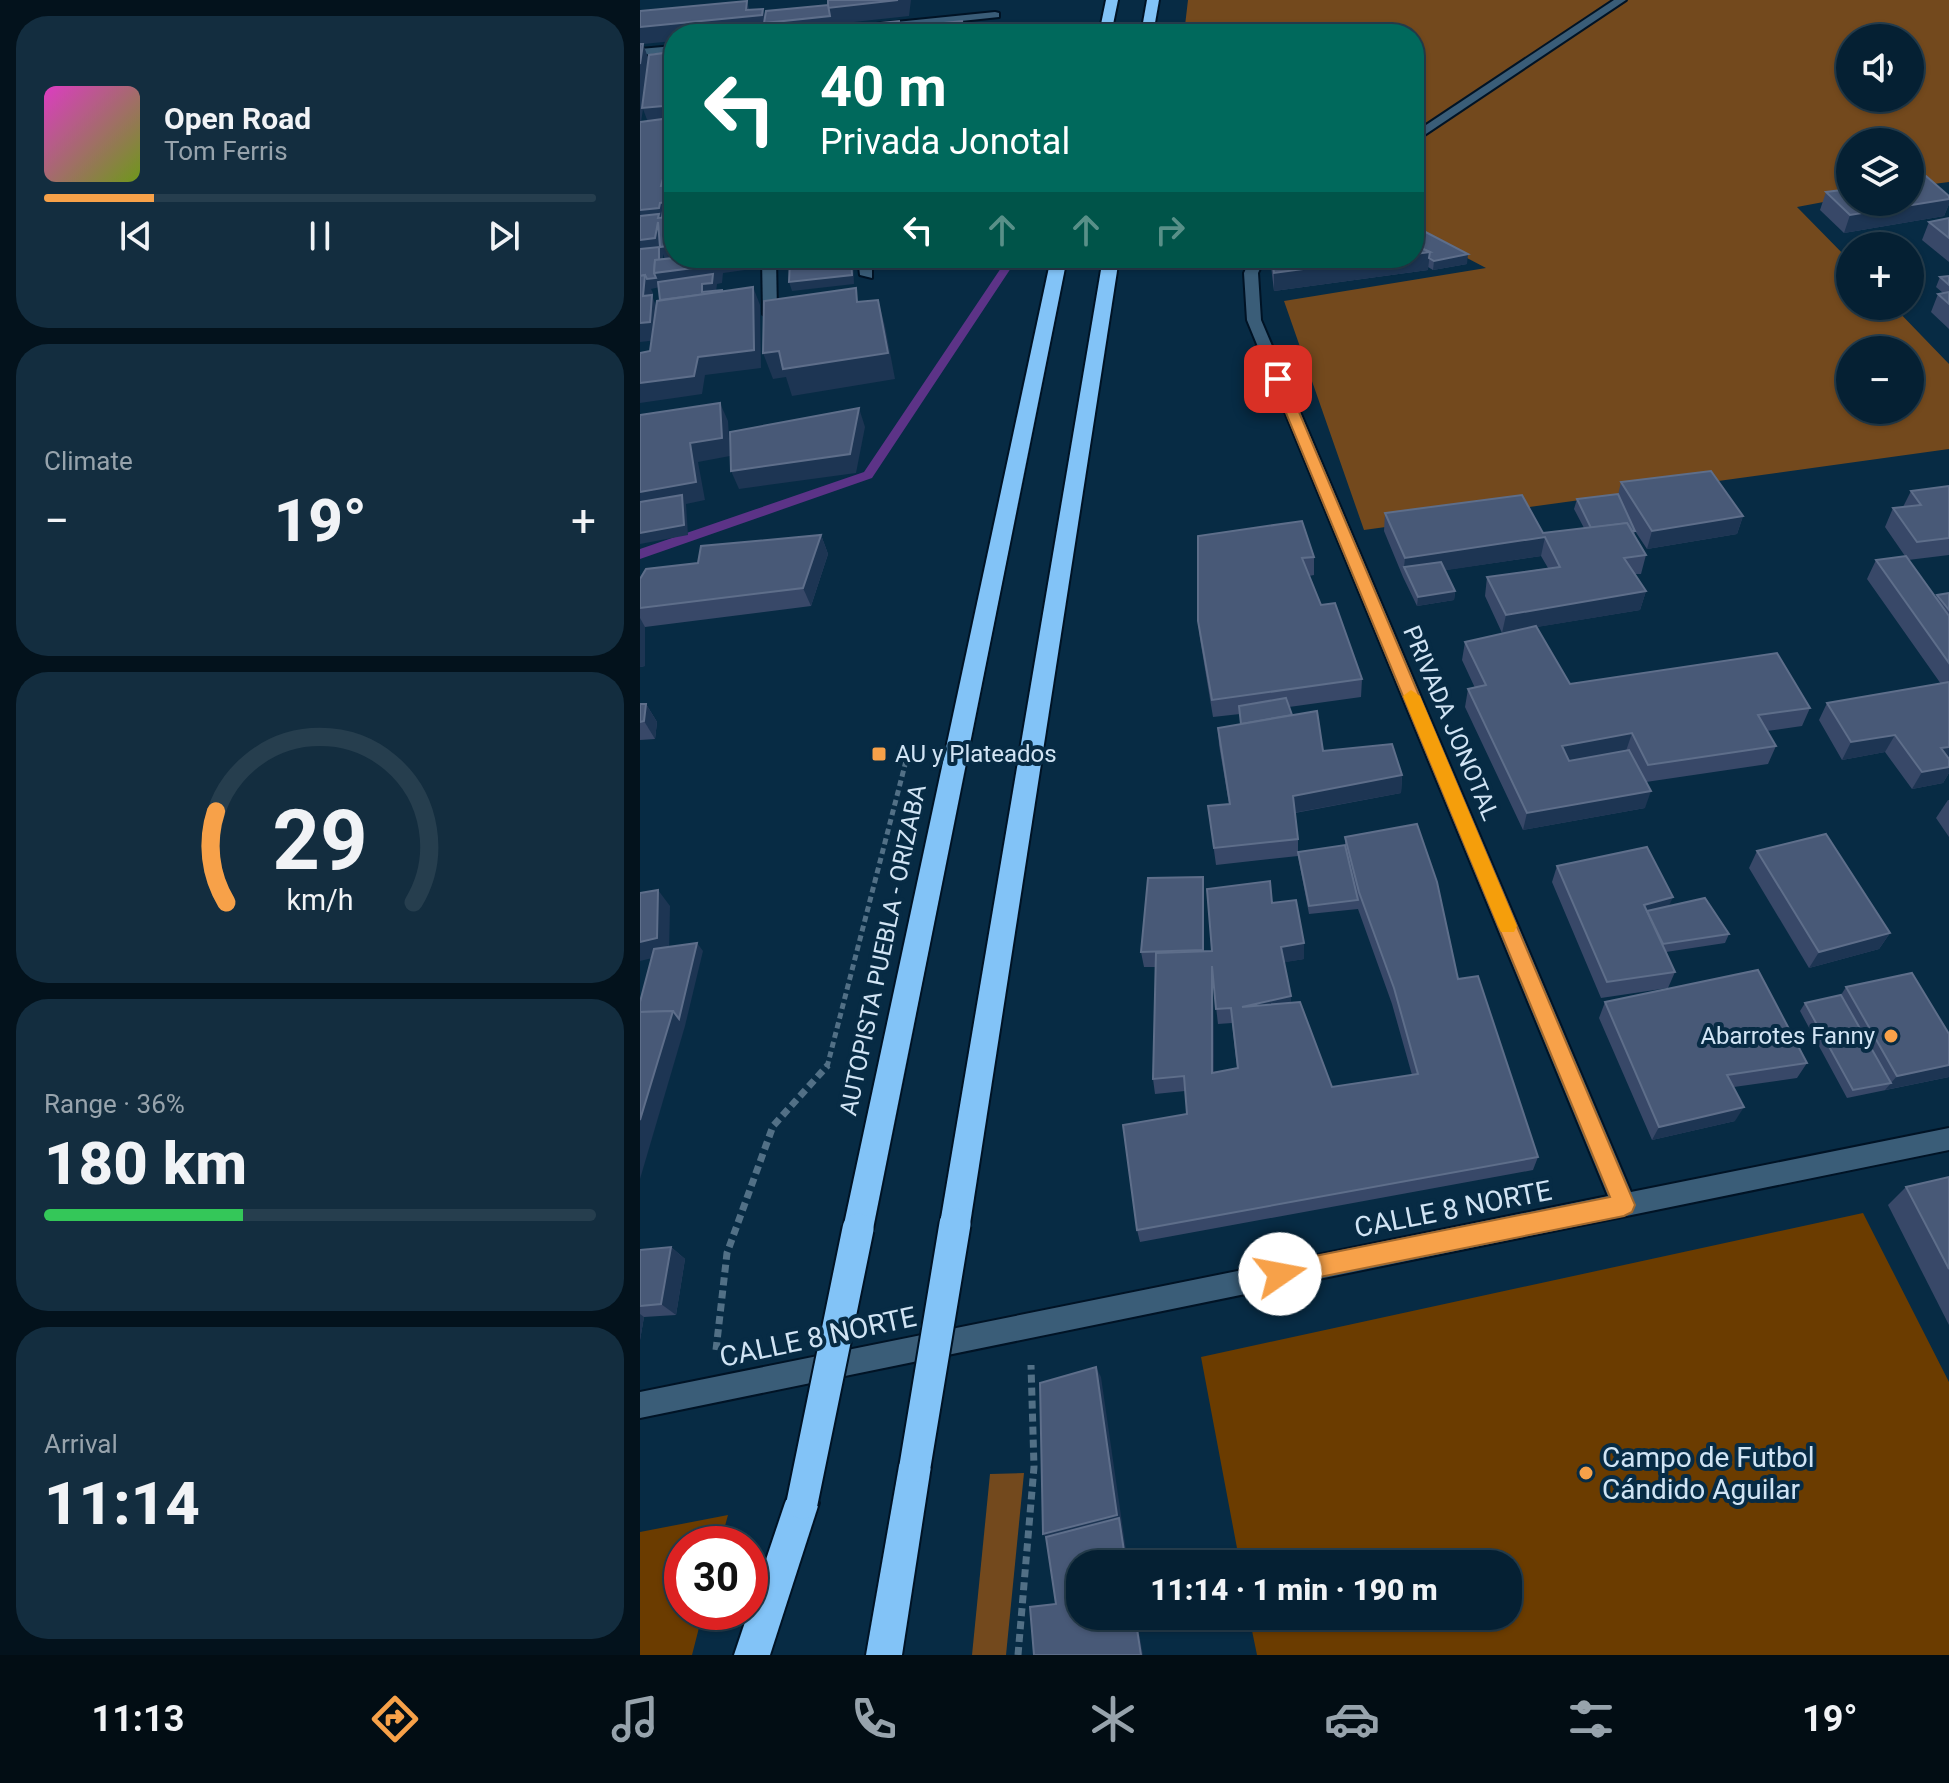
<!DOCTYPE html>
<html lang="en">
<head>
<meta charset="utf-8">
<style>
  body { margin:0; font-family:Roboto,sans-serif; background:#132d3f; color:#f1f3f6; height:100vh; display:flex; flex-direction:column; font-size:30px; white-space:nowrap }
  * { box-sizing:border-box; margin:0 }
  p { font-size:26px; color:#97a3ac }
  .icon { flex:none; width:44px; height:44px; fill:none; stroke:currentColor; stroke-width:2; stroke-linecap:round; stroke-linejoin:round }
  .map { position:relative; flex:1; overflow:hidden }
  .panel { display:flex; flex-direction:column; gap:16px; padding:16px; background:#03121c; width:640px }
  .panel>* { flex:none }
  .banner { position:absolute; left:24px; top:24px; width:760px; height:244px; border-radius:32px; box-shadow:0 2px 6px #0004,0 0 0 2px #263e4e; background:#00695c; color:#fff; overflow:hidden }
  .fabs { position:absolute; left:1196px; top:24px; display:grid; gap:16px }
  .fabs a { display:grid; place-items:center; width:88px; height:88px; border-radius:50%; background:#052033; box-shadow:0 2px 6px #0004,0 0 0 2px #263e4e; font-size:40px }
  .speed { position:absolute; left:24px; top:1526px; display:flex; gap:16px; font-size:40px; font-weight:700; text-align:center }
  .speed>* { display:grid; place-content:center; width:104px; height:104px; border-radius:50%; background:#052033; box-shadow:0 2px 6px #0004,0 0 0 2px #263e4e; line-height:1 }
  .speed .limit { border:12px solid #d22; background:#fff; color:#111 }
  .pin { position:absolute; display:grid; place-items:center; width:68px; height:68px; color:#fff; margin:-34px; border-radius:16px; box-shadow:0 4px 12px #0006 }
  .me { position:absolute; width:88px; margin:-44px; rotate:78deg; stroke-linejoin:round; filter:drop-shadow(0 0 6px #0008) }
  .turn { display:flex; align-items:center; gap:28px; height:168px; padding:0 24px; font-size:36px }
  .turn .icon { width:104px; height:104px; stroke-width:2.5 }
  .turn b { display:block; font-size:56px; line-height:68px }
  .lanes { display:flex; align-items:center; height:76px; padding:0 24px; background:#0003; justify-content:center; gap:40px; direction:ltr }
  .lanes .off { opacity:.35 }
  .big { font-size:60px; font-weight:800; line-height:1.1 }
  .panel .tile { flex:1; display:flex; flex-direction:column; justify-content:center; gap:12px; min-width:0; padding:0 28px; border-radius:32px; background:#132d3f }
  .panel .dial { align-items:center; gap:0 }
  .dial svg { height:208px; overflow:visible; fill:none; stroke:#263e4e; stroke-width:7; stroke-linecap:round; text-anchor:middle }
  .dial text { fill:#f1f3f6; stroke:none }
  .song { display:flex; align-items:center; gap:24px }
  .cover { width:96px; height:96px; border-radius:12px; background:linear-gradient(135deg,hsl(310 70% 55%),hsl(80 70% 35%)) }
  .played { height:8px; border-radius:4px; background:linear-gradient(90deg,#f7a149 20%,#263e4e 20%) }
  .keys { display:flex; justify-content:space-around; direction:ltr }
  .heat { display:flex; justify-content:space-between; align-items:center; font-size:44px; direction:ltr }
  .charge { height:12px; border-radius:6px; background:linear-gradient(90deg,#34c759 36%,#263e4e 0) }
  .trip { position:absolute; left:426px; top:1550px; width:456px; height:80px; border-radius:32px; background:#052033; box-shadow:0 2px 6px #0004,0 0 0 2px #263e4e; font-weight:800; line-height:80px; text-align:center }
  .tab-bar { display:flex; height:128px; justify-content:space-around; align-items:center; background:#020d14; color:#97a3ac }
  .tab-bar .icon { width:56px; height:56px }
  .tab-bar .active { color:#f7a149 }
  .tab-bar b { font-size:36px; color:#f1f3f6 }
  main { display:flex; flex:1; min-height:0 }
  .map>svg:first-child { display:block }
  .green { fill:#6b3c00 }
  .forest { fill:#73491d; fill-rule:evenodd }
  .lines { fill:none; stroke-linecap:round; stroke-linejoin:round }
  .stream { fill:#5c3387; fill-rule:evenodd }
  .street-casing { stroke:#001325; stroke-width:4 }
  .highway-casing { stroke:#001325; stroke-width:4 }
  .path-far1 { stroke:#527086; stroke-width:5; stroke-dasharray:6 4; stroke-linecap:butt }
  .path { stroke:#527086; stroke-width:7; stroke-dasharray:8 5; stroke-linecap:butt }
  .street { fill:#3a5d78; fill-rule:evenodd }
  .highway { fill:#82c3f7; fill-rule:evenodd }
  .highway-bridge-casing { stroke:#001325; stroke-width:35; stroke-linecap:butt }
  .highway-bridge { stroke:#82c3f7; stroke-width:31 }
  .wall { fill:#384868; fill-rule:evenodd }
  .shaded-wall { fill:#1d3553 }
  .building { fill:#485977; stroke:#5e6e8a; stroke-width:2; fill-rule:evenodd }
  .route { fill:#f7a149; stroke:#a1692f; stroke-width:2 }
  .slow { fill:#f59e0b }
  .poi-dot { fill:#f7a149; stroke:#072b44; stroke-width:3 }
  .labels { text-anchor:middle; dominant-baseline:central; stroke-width:8; stroke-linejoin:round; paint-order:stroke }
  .street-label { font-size:24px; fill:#d1e4f4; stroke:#072b44 }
  .poi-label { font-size:24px; fill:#d1e4f4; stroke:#072b44; text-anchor:start }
  .near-street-label { font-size:28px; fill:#d1e4f4; stroke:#072b44 }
  .near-poi-label { font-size:28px; fill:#d1e4f4; stroke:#072b44; text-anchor:start }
</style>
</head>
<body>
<main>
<section class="panel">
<div class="tile">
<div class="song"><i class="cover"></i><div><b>Open Road</b><p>Tom Ferris</p></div></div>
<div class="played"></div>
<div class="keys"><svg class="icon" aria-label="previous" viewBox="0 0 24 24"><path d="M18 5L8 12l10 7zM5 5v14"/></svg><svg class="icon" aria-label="pause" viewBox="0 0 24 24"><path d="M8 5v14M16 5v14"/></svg><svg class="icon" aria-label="next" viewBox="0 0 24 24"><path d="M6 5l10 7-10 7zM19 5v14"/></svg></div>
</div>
<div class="tile"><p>Climate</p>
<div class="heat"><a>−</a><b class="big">19°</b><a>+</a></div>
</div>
<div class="tile dial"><svg viewBox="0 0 100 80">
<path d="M14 69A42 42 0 1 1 86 69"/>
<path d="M14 69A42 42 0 0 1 10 34" stroke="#f7a149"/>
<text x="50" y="56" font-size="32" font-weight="700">29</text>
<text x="50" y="72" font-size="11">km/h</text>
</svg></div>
<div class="tile"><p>Range · 36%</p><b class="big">180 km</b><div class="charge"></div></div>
<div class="tile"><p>Arrival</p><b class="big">11:14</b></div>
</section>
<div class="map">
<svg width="1309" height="1655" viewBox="0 0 1309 1655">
  <rect width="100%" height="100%" fill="#072b44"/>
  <g class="green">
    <path d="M1223,1213L1309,1382V1655H617L609,1616H868V1564H600L561,1357Z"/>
    <path d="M88,1515L80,1544H42V1612H63L52,1655H0V1532Z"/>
  </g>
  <g class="forest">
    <path d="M548,0H1309V182L1270,187V142H1210V197L1157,207L1210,261V306H1253L1309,364V449L724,530L644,301L846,268L774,230V34H544ZM1210,38H1270V98H1210ZM1210,350H1270V410H1210Z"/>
    <path d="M384,1473L366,1655H332L350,1474Z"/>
  </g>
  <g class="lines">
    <path class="stream" d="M366,265L371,268L232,478L0,559V549L224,472L361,268Z"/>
    <defs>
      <g id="street">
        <path d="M974,0H986L774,142V133Z"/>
        <path d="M355,12L359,13V17L199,34H162L167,31Z"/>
        <path d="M34,46V52L0,55V49Z"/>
        <path d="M122,258H136L137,314L130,318L123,314Z"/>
        <path d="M218,258H232V278L220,275Z"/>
        <path d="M611,258H625L618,273L621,320L991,1192L1309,1128V1150L0,1418V1392L968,1196L607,320L604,273Z"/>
      </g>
      <g id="highway">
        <path d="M466,0H478L471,34H459Z"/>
        <path d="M507,0H519L513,34H501Z"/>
        <path d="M411,258H427L233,1229L228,1239L218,1244L208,1239L203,1229Z"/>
        <path d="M463,258H479L330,1224L325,1234L315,1239L305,1234L300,1224Z"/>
        <path d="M275,1450L287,1454L291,1466L262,1655H226L259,1466L263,1454Z"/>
        <path d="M162,1486L174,1491L179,1503L130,1655H94L145,1503L150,1491Z"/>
      </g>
    </defs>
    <use href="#street" class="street-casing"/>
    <use href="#highway" class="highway-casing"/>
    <path class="path-far1" d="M187,1067L267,757H275"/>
    <g class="path">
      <path d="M76,1350L87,1253L133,1126L188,1065"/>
      <path d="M378,1655L394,1467L391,1365"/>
    </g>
    <use href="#street" class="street"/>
    <use href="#highway" class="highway"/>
    <defs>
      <g id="highway-bridge">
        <path d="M275,1466L315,1224"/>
        <path d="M162,1503L218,1229"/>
      </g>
    </defs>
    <use href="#highway-bridge" class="highway-bridge-casing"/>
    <use href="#highway-bridge" class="highway-bridge"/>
  </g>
  <g class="wall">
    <path d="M1186,192L1309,196V204L1304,216L1204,233L1180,210Z"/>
    <path d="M1309,218V262L1282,240L1289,222Z"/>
    <path d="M774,226L827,264L793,270L788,267V270L634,291L630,258H774Z"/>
    <path d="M231,258H281L280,264L233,265Z"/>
    <path d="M1309,276V329L1291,312L1298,294L1303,293L1296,287L1300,277Z"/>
    <path d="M981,482L1103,516L1097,534L1007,549L995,531L994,535L1006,555L1001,574H995L1006,591L1000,610L896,627L930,684L1170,708L1162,726L1127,731L1136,746L1128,764L1006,782L1005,808L883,830L825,707L828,689L835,688L822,660L825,642L881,630L862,633L845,596L847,577L908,568L901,556L805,570L815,591L814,600L777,606L763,577L744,531L745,513L903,533L944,528L934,509L937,499L978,495Z"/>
    <path d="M1309,486V555L1268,560L1296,597L1297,595L1309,593V773L1303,783L1272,789L1245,752L1202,760L1179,720L1187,703L1301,684L1227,579L1236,560L1265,556L1245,527L1253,508L1263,507L1271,491Z"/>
    <path d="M181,535L188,554L171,606L5,627V666L0,667V579L58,563Z"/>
    <path d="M558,536L674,557V575L669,576L681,605L722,679L721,697L649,707L652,715L683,751L762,775L761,793L655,813L658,839V852L705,845V837L818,979L898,1157L893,1170L500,1242L497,1230L547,1114L545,1091L515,1094L513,1079L516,967H504L501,952L563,877L564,893V951H572L632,903L664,943V959L644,962L651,1003L692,1087L772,1075L752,1004L718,909L669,914L658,856L576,865L568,806L589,804L579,745L578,728L601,724L600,714L573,717L560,639L558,621ZM573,981L578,1024L592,1023L597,1068L574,1073Z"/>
    <path d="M0,704H6L17,722L15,739L0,740Z"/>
    <path d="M1308,800H1309V837L1296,818Z"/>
    <path d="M1117,851L1250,933L1239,949L1169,968L1109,868Z"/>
    <path d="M917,866L1029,906L1089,934L1085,943L1026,952L1035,972L1028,988L961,998L912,882Z"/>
    <path d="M1206,987L1309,1077L1207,1098L1160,1011L1165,1003L1201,995Z"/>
    <path d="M965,1002L1167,1063L1157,1078L1094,1087L1095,1121L1012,1140L959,1018Z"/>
    <path d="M1309,1177V1325L1248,1205L1266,1187Z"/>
    <path d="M31,1247L45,1259L36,1315L4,1317L0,1340V1250Z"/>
  </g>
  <g class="shaded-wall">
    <path d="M258,0H271L269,16L104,34H34V41L3,44L26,105L34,156V182L29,202L34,201V258L27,265L23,254V272L76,258H112L113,264L104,266L105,270L83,273L82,283L77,284L76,292L66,293L20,287L11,289L13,293V298L19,314L18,340L0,342V323L3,296L0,259V210L21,186L9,125L3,109L0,129V10L4,20L106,10L107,1L111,16L123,9L127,23L188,8Z"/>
    <path d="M1309,199V204L1304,216L1204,233L1210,215Z"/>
    <path d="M790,252L788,270L634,291V273L746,258H774V254Z"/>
    <path d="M828,254L827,264L793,270L794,261Z"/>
    <path d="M211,258H213L214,284L152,291L149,282Z"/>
    <path d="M113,287L120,305L121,368L65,375L62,394L0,403V383L58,357Z"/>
    <path d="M238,300L245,326L255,379L152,396L146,377L133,379L123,353Z"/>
    <path d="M80,403L88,421L90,456L58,462L65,500L46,504L48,535L0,544V492L50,443Z"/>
    <path d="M219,408L225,427L216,473L99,489L91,471Z"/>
    <path d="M1103,516L1097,534L1007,549L1012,531Z"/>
    <path d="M181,535L188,554L171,606L163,588Z"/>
    <path d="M905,537L901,556L768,576L764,567L765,558Z"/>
    <path d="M815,591L814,600L777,606L778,597Z"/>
    <path d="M1006,591L1000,610L862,633L866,615Z"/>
    <path d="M0,618L5,627V666L0,667Z"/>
    <path d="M6,704L17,722L15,739L4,721Z"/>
    <path d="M992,733L986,751L918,764L922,746Z"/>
    <path d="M1255,735L1245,752L1202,760L1211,742Z"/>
    <path d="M1309,747V763L1301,748Z"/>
    <path d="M1309,767V773L1303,783L1272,789L1282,772Z"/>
    <path d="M762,775L761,793L653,813V796Z"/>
    <path d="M1011,791L1005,808L883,830L887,813Z"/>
    <path d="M563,877L564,893V965L563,950Z"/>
    <path d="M18,890L30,906L29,954L0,961V942Z"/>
    <path d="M1033,897L1026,913L1004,919V905Z"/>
    <path d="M1250,933L1239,949L1169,968L1179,952Z"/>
    <path d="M57,943L63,951L45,1026L0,1179V1120L33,1011Z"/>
    <path d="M664,943V959L641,963V947Z"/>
    <path d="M572,966L573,981L574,1087L572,1073Z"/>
    <path d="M651,996V1012L602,1007Z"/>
    <path d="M1309,1065V1077L1245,1090L1257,1076Z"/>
    <path d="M1104,1107L1095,1121L1012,1140L1019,1127Z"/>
    <path d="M31,1247L45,1259L36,1315L21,1304Z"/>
    <path d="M0,1314L4,1317L0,1340Z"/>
    <path d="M456,1367L461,1377L488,1564L409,1541L403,1534Z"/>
    <path d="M495,1616H496L503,1655H501Z"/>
  </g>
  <g class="building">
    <path d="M188,0H258L188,8Z"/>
    <path d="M107,1L106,10L123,9L122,15L0,27V11Z"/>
    <path d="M188,5L190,16L124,23L126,11Z"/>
    <path d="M259,21L260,34H202V27Z"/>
    <path d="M322,21L324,34H312L311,30L266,34V27Z"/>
    <path d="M311,30L312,34H271Z"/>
    <path d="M32,40H34V89L23,91V106L2,108L9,55L31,52Z"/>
    <path d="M0,44H3L0,64Z"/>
    <path d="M34,89V156L24,157L23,91Z"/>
    <path d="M23,119L24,157L27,165L21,186L34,185V201L20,203L19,208L0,210V122Z"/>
    <path d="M1286,176L1309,196V199L1210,215L1186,192L1210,189V202H1270V179Z"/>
    <path d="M34,210V219L33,217L22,218L23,211Z"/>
    <path d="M19,214L18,218L33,217L32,229L34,228V245L20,247L18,222L15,238L0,240V216Z"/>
    <path d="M1309,218V238L1289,222Z"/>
    <path d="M774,226L828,254L794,261L789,258L790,252L774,245Z"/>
    <path d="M774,245L790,252L774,254Z"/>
    <path d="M19,247V260H15L14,273L16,278L7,279L5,275L0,276V249Z"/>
    <path d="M34,251V258H76V265L14,273L15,260L33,258Z"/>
    <path d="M160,258H211L212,275L149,282L150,259Z"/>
    <path d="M632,258H746L634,273Z"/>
    <path d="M73,274L72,283L62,284V292L82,290V292L20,300L18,282Z"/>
    <path d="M5,275L3,296L12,295L10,322L0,323V276Z"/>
    <path d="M1309,276V285L1300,277Z"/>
    <path d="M113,287L114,350L58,357L54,376L0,383V353L10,351L17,301Z"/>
    <path d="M216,288L217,302L238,300L248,353L143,369L139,351L123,353L124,301Z"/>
    <path d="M1309,292V304L1298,294Z"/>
    <path d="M80,403L82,438L50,443L56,482L0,492V415Z"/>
    <path d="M219,408L210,454L91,471L90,432Z"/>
    <path d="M1071,471L1103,516L1012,531L981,482Z"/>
    <path d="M1309,486V538L1277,542L1253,508L1281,505L1271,491Z"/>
    <path d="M978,494L995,531H992L987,523L951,528L937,499Z"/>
    <path d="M42,495L44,525L0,533V502Z"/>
    <path d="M882,495L903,533L987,523L1006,555L984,558L1006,591L866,615L847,577L920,567L905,537L765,558L745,513Z"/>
    <path d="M662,521L674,557L662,558L681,605L695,603L722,679L572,700L558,621V536Z"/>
    <path d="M181,535L163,588L0,608V579L6,569L58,563L61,546Z"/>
    <path d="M1266,556L1309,616V663L1236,560Z"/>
    <path d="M801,562L815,591L778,597L764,567Z"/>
    <path d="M1309,593V610L1297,595Z"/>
    <path d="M896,626L930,684L1137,653L1170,708L1118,715L1136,746L1008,765L992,733L922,746L929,761L989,750L1011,791L887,813L828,689L846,685L825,642Z"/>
    <path d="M1309,682V747L1301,748L1309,759V767L1282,772L1255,735L1211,742L1187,703Z"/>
    <path d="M646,698L652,715L601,724L599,706Z"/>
    <path d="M0,704H6L4,721L0,722Z"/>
    <path d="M677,711L683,751L752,744L762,775L653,796L658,839L574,848L568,806L590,804L578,728Z"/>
    <path d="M777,824L797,882L818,979L838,976L898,1157L497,1230L483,1125L547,1114L544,1076L513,1079L516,953L572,951L567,889L630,881L632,903L656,900L664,943L641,947L651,996L602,1007L660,1002L692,1087L778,1074L754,988L719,892L705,837ZM572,966L576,1009L591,1008L598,1068L572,1073Z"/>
    <path d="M1186,834L1250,933L1179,952L1117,851Z"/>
    <path d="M705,845L718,900L669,906L658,852Z"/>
    <path d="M1007,847L1033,897L1004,905L1035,972L967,982L917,866Z"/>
    <path d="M563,877V950L501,952L508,878Z"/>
    <path d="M18,890L17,938L0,942V893Z"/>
    <path d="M1065,898L1089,934L1023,944L1007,911Z"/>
    <path d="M57,943L39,1019L33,1011L0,1012V1002L14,949Z"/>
    <path d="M1118,970L1167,1063L1087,1075L1104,1107L1019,1127L965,1002Z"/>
    <path d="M1272,973L1309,1034V1065L1257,1076L1206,987Z"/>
    <path d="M1201,995L1251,1083L1213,1090L1165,1003Z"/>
    <path d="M33,1011L0,1120V1012Z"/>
    <path d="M1309,1177V1269L1266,1187Z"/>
    <path d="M31,1247L21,1304L0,1306V1250Z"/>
    <path d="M456,1367L477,1515L403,1534L400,1383Z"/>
    <path d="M479,1518L486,1564H440V1616H495L501,1655H394L390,1607L416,1604L406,1537Z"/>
  </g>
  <path class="route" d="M638,375L645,379L995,1205L992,1212L984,1216L640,1285L632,1282L629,1274L632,1266L640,1263L970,1197L632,379Z"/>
  <path class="slow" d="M771,690L780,696L877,926L874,932H861L858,926L763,696Z"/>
  <g class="poi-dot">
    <rect x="231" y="746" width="16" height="16" rx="4"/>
    <circle cx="1251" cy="1036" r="8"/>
    <circle cx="946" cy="1473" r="8"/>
  </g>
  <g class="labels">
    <g class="street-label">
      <text transform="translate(811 723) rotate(67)">PRIVADA JONOTAL</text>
      <text transform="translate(243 950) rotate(-78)">AUTOPISTA PUEBLA - ORIZABA</text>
    </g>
    <g class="poi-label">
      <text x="255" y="754">AU y Plateados</text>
      <text x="1235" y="1036" text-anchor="end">Abarrotes Fanny</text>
    </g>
    <g class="near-street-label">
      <text transform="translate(813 1209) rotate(-11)">CALLE 8 NORTE</text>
      <text transform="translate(178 1337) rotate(-12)">CALLE 8 NORTE</text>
    </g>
    <g class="near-poi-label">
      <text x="962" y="1457">Campo de Futbol<tspan x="962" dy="32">Cándido Aguilar</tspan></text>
    </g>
  </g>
</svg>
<div class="fabs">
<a><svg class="icon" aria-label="sound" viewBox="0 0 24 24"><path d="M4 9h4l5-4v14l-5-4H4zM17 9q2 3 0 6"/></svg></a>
<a><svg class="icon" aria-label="layers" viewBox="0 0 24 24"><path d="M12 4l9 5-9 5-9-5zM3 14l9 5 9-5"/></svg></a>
<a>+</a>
<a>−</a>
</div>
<div class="speed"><div class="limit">30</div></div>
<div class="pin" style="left:638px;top:379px;background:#d93025"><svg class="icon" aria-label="arrive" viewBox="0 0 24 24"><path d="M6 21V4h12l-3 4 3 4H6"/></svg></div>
<svg class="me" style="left:640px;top:1274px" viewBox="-20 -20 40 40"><circle r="19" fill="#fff"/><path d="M0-13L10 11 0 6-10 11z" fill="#f7a149"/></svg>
<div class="trip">11:14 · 1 min · 190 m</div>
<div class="banner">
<div class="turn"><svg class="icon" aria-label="left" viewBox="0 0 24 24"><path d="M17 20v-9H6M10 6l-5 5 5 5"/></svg><div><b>40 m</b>Privada Jonotal</div></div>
<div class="lanes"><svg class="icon" aria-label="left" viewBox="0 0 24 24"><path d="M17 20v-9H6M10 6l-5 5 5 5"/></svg><svg class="icon off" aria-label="ahead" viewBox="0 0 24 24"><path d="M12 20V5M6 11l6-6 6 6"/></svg><svg class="icon off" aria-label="ahead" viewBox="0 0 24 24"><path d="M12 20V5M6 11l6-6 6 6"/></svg><svg class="icon off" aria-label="right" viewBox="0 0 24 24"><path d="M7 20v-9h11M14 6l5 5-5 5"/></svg></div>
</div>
</div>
</main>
<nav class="tab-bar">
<b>11:13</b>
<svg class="icon active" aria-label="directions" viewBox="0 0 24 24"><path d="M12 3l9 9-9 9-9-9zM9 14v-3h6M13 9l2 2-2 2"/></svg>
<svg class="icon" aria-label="music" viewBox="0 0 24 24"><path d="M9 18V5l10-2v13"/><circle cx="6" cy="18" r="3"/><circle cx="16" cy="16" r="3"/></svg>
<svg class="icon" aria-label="phone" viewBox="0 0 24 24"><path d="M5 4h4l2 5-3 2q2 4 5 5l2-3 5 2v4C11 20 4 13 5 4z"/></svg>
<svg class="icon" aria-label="climate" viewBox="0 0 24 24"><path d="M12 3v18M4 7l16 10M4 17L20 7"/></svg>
<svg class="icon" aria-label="car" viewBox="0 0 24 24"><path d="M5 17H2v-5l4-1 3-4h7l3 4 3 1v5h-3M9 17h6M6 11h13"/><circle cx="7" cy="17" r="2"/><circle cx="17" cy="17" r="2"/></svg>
<svg class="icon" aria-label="filters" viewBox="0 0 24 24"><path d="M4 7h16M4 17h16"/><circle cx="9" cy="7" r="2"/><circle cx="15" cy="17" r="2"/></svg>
<b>19°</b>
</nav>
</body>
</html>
